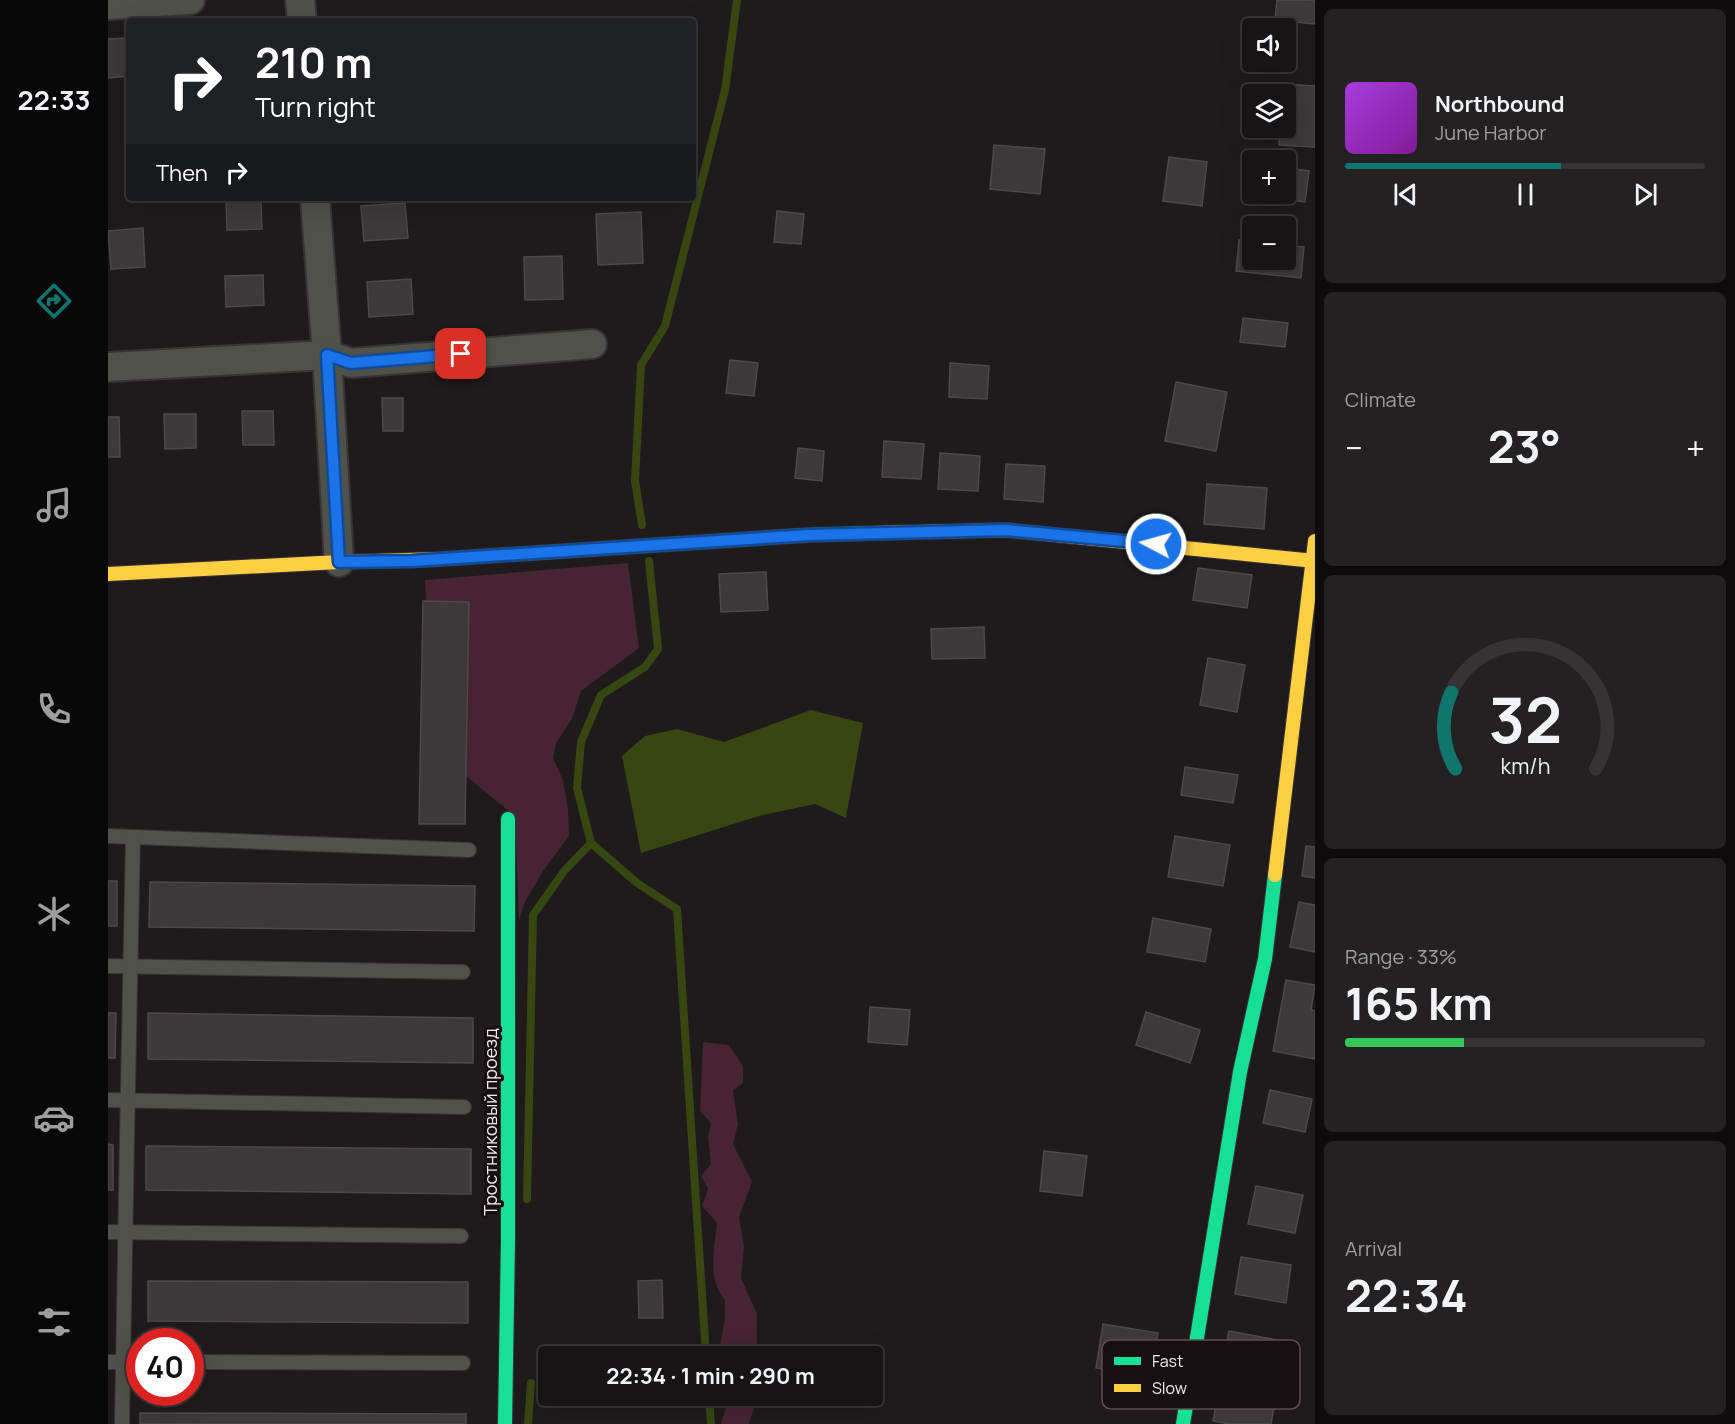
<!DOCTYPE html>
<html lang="en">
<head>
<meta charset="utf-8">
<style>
  body { margin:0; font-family:Manrope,sans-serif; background:#242122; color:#f1f3f6; height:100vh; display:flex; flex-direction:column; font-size:22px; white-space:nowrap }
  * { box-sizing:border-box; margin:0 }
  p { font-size:20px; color:#9e9ea0 }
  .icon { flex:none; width:33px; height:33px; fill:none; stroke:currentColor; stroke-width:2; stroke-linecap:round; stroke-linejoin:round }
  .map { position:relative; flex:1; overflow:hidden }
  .side { display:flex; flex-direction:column; gap:9px; padding:9px; background:#0d0b0c; width:420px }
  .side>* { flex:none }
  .banner { position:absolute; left:18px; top:18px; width:570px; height:183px; border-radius:6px; box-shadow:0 6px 24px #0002,0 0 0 2px #363334; background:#202124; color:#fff; overflow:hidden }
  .fabs { position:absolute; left:1134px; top:18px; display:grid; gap:12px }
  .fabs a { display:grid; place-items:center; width:54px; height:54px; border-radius:6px; background:#171415; box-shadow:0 6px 24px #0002,0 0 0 2px #363334; font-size:30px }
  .speed { position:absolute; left:18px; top:1328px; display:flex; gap:12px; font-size:30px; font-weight:700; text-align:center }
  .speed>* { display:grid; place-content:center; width:78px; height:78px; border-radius:50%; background:#171415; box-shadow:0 6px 24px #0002,0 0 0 2px #363334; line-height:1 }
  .speed .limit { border:9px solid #d22; background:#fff; color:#111 }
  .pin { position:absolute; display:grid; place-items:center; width:51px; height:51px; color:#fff; margin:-26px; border-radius:12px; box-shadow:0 3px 9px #0006 }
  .me { position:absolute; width:66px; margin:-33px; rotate:276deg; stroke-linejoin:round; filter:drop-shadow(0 0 4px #0008) }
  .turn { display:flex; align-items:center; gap:21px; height:126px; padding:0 30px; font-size:27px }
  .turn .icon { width:78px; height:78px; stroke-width:2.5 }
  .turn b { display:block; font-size:42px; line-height:51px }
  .then { display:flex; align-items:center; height:57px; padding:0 30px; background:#0003; gap:12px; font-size:22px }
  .big { font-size:45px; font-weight:700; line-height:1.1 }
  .side .tile { flex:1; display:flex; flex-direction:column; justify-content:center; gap:9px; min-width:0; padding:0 21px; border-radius:9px; background:#242122 }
  .side .dial { align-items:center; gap:0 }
  .dial svg { height:156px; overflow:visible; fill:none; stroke:#363334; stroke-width:7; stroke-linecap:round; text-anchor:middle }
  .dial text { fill:#f1f3f6; stroke:none }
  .song { display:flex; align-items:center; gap:18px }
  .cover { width:72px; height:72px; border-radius:9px; background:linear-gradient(135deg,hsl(280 70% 55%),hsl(290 70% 35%)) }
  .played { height:6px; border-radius:3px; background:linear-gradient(90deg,#0f766e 60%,#363334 60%) }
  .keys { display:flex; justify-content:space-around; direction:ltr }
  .heat { display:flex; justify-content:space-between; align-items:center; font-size:33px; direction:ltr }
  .charge { height:9px; border-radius:4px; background:linear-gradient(90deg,#34c759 33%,#363334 0) }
  .trip { position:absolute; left:430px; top:1346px; width:345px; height:60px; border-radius:6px; background:#171415; box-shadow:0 6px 24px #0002,0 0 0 2px #363334; font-weight:700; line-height:60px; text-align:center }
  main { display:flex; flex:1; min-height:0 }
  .dock { display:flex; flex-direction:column; width:108px; justify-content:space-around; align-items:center; background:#090808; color:#9e9ea0 }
  .dock .icon { width:42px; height:42px }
  .dock .active { color:#0f766e }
  .dock b { font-size:27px; color:#f1f3f6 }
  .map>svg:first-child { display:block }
  .green { fill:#462431 }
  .water { fill:#384612 }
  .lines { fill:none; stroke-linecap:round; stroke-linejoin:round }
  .stream { stroke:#384612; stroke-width:8 }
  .building { fill:#3d383a; stroke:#4d494b; stroke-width:1.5 }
  .lane-casing { stroke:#373435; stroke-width:16 }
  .street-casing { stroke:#373435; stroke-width:32 }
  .fast-casing { stroke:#373435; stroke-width:16 }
  .slow-casing { stroke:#373435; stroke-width:16 }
  .lane { stroke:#4f514a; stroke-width:14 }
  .street { stroke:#4f514a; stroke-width:28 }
  .fast { stroke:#16e098; stroke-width:14 }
  .slow { stroke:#ffcf43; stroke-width:14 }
  .route-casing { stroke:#114b97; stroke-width:15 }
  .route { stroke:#1a73e8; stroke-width:10 }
  .labels { text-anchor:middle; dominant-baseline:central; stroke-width:6; stroke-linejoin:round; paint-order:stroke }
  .street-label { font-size:18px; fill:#f1ebed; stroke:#170f12 }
  .key { fill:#170f12; stroke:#585154; stroke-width:1.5 }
  .key-label { font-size:16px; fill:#f1ebed }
</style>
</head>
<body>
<main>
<nav class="dock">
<b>22:33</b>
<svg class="icon active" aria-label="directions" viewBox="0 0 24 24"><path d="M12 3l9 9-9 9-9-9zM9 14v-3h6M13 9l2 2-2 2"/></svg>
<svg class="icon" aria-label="music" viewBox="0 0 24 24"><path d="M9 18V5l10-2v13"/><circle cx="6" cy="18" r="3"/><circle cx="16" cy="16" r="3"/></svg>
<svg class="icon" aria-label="phone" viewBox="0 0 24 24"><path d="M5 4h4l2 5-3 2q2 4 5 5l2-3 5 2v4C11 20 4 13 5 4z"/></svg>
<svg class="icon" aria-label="climate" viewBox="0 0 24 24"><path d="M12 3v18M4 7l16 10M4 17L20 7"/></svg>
<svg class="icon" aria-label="car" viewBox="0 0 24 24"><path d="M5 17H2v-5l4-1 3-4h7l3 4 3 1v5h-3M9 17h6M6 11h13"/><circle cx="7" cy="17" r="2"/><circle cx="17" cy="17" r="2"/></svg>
<svg class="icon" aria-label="filters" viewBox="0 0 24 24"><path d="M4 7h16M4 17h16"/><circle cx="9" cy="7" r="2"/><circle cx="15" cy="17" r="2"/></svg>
</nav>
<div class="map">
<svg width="1207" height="1424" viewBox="0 0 1207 1424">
  <rect width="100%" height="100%" fill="#1f1a1c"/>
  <g class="green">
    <path d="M520,563L531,648L473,691L464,719L448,743L445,758L455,780L460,809L461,836L435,871L417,902L411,920L407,816L325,749L317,580Z"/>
    <path d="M595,1042L621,1045L635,1066V1083L625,1090L630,1124L625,1144L644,1182L631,1217L636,1246L633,1278L649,1314V1356H610L617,1318V1300C599,1279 606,1249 609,1223L594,1206L600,1189L593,1176L603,1164L600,1137L603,1123L592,1111Z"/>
    <path d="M611,1395H646V1409L641,1424H613L618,1408Z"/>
  </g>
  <path class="water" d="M703,710L755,723L738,818L707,804L651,816L533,853L514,756L537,736L569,729L616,742Z"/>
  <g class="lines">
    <g class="stream">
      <path d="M534,525L527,481L533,365L557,326L617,90L629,0"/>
      <path d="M541,561L550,649L537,667L493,695L473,742L469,788L483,843L529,883L569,909L598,1356"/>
      <path d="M419,1199L425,915L457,870L483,843"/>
      <path d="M601,1395L603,1424"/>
      <path d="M420,1424L423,1383"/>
    </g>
  </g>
  <g class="building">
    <path d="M1169,0H1207V24L1167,20Z"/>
    <path d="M21,38V76L0,78V39Z"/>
    <path d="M1175,84L1207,86V147L1171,145L1172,128H1178V94H1175Z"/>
    <path d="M886,145L937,149L932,194L882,189Z"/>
    <path d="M1061,157L1099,162L1094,206L1055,201Z"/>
    <path d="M1143,164L1144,194H1178V168L1201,171L1197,202L1139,194Z"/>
    <path d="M153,198L154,229L119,230L118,200Z"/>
    <path d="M297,203L300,238L256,241L253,206Z"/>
    <path d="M669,211L696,214L693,244L666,242Z"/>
    <path d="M533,212L535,263L490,265L488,214Z"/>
    <path d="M35,228L37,267L3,269L0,231Z"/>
    <path d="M1131,240L1144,241V260H1178V245L1196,247L1193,278L1128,271Z"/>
    <path d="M454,256L455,299L417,300L416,257Z"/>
    <path d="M155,275L156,305L118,307L117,276Z"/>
    <path d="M303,279L305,314L261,317L259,282Z"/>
    <path d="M1135,318L1180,323L1177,347L1132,342Z"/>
    <path d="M622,360L650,363L646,396L618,393Z"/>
    <path d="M842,363L881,366L879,399L841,397Z"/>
    <path d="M1068,382L1119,392L1108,451L1057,441Z"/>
    <path d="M274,398H295V431H275Z"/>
    <path d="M134,411H165L166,445H135Z"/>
    <path d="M56,414H88V448L57,449Z"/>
    <path d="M0,417H11L12,457H0Z"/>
    <path d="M776,441L816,444L813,479L774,477Z"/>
    <path d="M690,448L716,451L714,481L687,478Z"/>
    <path d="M832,453L872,456L870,491L830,489Z"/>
    <path d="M898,464L937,466L935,502L896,499Z"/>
    <path d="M1099,484L1159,488L1156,529L1096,524Z"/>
    <path d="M1090,568L1144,575L1139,608L1085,600Z"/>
    <path d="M658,572L660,610L613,612L611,574Z"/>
    <path d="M315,601L361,602L357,824H311Z"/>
    <path d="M876,627L877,658L824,659L823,629Z"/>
    <path d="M1100,658L1137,665L1129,712L1092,705Z"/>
    <path d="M1077,767L1130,775L1125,803L1073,795Z"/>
    <path d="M1067,836L1122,845L1115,886L1060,877Z"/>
    <path d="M1198,846L1207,847V878L1194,876Z"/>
    <rect x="0" y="881" width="9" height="45"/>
    <path d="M42,882L367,886L366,931L41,927Z"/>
    <path d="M1191,902L1207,905V952L1182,947Z"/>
    <path d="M1045,918L1103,929L1097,962L1039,952Z"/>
    <path d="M1178,980L1207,985L1203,1010L1207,1011V1059L1165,1051Z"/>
    <path d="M762,1007L802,1010L799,1045L760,1042Z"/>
    <path d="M1038,1012L1092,1030L1082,1063L1028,1045Z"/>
    <path d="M0,1013H8L7,1058H0Z"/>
    <path d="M40,1013L365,1018V1063L40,1059Z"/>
    <path d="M1162,1090L1204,1099L1197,1132L1155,1123Z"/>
    <path d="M0,1144L5,1145V1190H0Z"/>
    <path d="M38,1146L363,1149V1194L38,1190Z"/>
    <path d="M936,1151L979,1156L974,1196L932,1191Z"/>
    <path d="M1148,1186L1195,1195L1187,1233L1140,1224Z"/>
    <path d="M1133,1257L1183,1265L1178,1303L1127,1294Z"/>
    <path d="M554,1280L555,1318H531L530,1281Z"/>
    <path d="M40,1281L360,1282V1323L40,1321Z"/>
    <path d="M995,1324L1050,1333L1042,1377L988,1368Z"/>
    <path d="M1121,1331L1174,1341L1168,1372L1115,1363Z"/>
    <path d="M1111,1391L1167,1401L1163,1424H1122L1105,1421Z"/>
    <path d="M32,1413L358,1414V1424H32Z"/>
  </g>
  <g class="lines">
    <defs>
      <g id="lane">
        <path d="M0,836L361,850"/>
        <path d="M0,966L355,972"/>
        <path d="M0,1100L356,1107"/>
        <path d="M0,1232L353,1236"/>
        <path d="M0,1362H32"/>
        <path d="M82,1362L355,1363"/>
        <path d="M14,1424C18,1228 20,1033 25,837"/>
      </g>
      <g id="street">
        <path d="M192,0L194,21"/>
        <path d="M0,5L82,0"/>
        <path d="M207,198L219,355L231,562"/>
        <path d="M0,367L219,355L243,363L484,344"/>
      </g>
      <g id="fast">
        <path d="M334,559L701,535L767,533"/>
        <path d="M397,1424L400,1240V819"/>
        <path d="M1075,1424L1132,1072L1157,959L1167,875"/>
      </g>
      <g id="slow">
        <path d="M767,533L898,530L1207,561"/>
        <path d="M0,574L231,562L334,559"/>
        <path d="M1167,875L1207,541"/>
      </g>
    </defs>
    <use href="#lane" class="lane-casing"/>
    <use href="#street" class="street-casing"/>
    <use href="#fast" class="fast-casing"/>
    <use href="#slow" class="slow-casing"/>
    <use href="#lane" class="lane"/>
    <use href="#street" class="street"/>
    <use href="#fast" class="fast"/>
    <use href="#slow" class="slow"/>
  </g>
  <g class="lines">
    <defs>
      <path id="route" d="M353,354L243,363L219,355L231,562L304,561L701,535L898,530L1048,544"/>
    </defs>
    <use href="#route" class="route-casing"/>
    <use href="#route" class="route"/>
  </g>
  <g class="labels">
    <g class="street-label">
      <text transform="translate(382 1122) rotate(-90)">Тростниковый проезд</text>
    </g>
  </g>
  <rect x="994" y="1340" width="198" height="69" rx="9" class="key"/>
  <rect x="1006" y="1357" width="27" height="8" fill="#16e098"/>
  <rect x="1006" y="1384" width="27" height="8" fill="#ffcf43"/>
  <g class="key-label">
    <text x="1044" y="1367">Fast</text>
    <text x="1044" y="1394">Slow</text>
  </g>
</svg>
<div class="fabs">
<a><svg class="icon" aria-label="sound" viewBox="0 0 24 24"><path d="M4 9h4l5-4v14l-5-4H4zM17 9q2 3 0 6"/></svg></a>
<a><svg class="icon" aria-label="layers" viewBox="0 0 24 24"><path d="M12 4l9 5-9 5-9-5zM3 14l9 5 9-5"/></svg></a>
<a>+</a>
<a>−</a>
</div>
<div class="speed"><div class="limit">40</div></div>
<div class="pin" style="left:353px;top:354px;background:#d93025"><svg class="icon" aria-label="arrive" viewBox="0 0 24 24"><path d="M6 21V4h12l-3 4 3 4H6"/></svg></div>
<svg class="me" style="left:1048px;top:544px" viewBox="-20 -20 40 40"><circle r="17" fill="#1a73e8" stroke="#fff" stroke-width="3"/><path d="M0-11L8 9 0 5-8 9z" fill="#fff"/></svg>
<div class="trip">22:34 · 1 min · 290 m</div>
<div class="banner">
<div class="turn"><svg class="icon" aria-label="right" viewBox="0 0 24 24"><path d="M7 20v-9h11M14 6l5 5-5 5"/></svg><div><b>210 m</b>Turn right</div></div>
<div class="then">Then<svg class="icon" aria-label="right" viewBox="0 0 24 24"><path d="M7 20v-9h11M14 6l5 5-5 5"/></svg></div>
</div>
</div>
<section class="side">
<div class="tile">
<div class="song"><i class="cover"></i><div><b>Northbound</b><p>June Harbor</p></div></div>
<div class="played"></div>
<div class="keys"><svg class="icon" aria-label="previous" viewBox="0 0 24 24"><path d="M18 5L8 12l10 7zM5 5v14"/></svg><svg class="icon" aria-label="pause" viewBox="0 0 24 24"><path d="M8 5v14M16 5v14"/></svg><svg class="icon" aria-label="next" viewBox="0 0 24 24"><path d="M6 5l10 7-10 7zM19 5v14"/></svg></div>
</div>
<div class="tile"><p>Climate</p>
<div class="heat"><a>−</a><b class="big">23°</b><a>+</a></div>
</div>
<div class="tile dial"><svg viewBox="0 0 100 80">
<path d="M14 69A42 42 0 1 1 86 69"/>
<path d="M14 69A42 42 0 0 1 12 30" stroke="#0f766e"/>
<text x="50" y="56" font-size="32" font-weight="700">32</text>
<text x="50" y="72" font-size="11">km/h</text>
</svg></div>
<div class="tile"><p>Range · 33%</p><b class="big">165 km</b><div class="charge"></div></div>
<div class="tile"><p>Arrival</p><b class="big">22:34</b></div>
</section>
</main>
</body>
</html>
